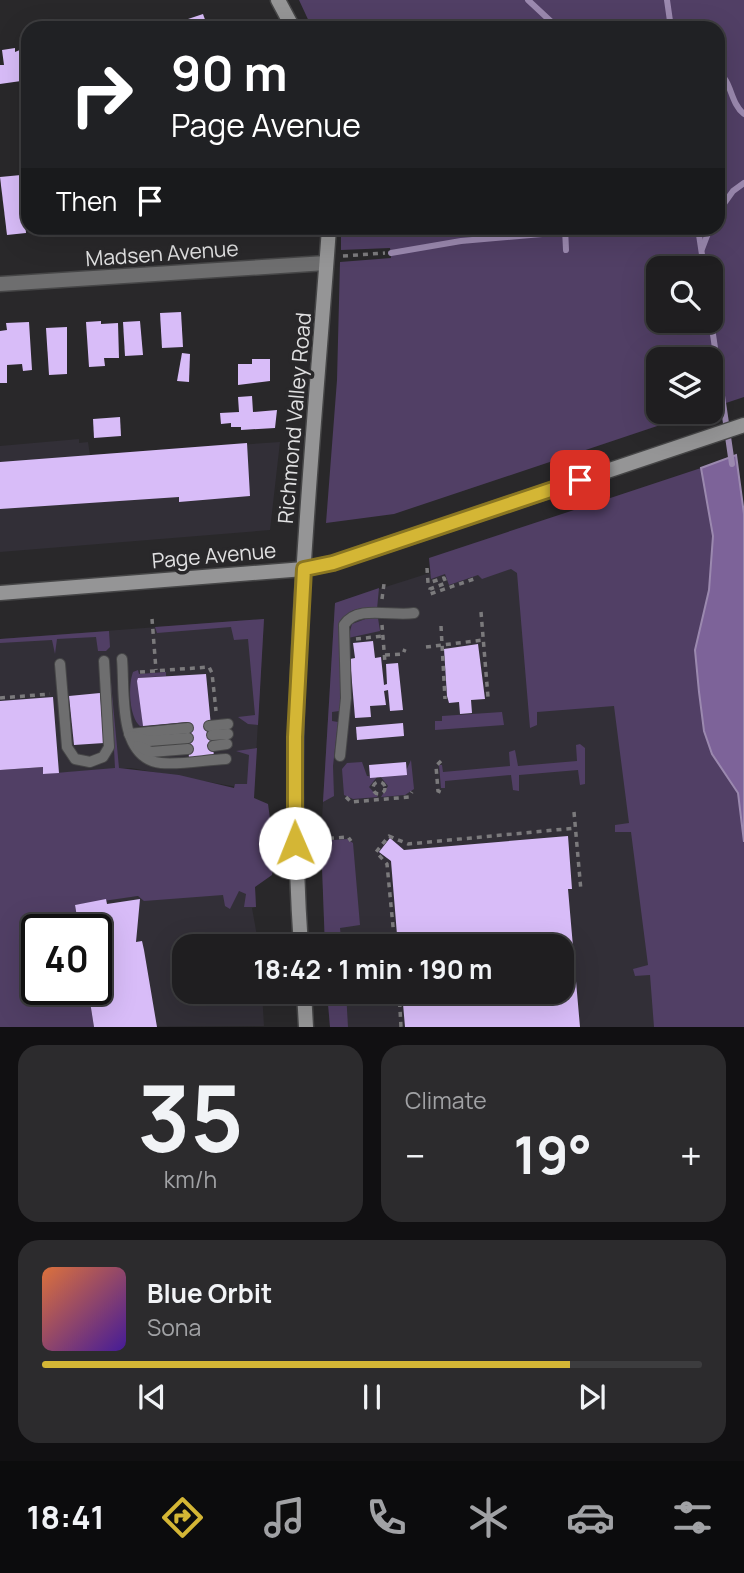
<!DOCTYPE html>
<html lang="en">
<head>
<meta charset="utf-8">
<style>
  body { margin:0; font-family:Manrope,sans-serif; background:#2c2b2d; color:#f1f3f6; height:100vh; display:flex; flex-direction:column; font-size:26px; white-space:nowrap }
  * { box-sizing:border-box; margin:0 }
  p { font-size:23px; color:#a1a2a5 }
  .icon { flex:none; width:38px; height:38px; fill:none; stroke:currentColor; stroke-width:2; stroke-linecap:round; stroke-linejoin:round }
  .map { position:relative; height:1027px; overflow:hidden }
  .details { display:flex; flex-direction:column; gap:18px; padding:18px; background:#111012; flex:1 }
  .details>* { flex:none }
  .hud { position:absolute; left:21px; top:21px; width:704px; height:214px; border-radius:21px; box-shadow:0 7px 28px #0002,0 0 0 2px #3c3c3e; background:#202124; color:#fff; overflow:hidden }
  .tools { position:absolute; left:646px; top:256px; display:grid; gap:14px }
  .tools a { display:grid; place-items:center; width:77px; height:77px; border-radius:14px; background:#1f1e20; box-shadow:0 7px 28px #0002,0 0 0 2px #3c3c3e; font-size:35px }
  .speed { position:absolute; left:21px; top:914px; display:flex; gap:14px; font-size:35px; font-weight:700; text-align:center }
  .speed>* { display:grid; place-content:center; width:91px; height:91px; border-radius:50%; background:#1f1e20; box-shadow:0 7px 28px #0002,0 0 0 2px #3c3c3e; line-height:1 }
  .speed .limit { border:4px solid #111; border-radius:10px; background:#fff; color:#111 }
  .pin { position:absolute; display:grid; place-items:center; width:60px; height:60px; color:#fff; margin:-30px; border-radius:14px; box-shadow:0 4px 10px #0006 }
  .me { position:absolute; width:77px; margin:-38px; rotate:359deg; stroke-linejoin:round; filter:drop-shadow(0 0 5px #0008) }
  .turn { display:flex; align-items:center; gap:24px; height:147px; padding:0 35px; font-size:32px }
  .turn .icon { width:91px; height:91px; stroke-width:2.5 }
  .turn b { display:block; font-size:49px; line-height:60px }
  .then { display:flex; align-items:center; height:66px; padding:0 35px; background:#0003; gap:14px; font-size:26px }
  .big { font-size:52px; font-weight:700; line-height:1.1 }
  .details .tile { flex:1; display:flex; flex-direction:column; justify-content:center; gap:10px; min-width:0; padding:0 24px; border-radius:21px; background:#2c2b2d }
  .details .dial { align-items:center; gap:0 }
  .dial b { font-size:91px; line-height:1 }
  .song { display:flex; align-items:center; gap:21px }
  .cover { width:84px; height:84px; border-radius:10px; background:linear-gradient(135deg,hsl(20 70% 55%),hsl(260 70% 35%)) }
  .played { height:7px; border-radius:4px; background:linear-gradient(90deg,#d4b635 80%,#3c3c3e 80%) }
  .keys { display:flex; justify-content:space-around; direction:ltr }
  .heat { display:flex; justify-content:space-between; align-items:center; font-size:38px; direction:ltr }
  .details .tiles { flex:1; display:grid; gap:18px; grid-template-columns:1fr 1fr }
  .tile:last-child { grid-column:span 2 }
  .trip { position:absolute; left:172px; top:934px; width:402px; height:70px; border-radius:21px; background:#1f1e20; box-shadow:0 7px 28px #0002,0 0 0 2px #3c3c3e; font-weight:700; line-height:70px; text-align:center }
  .tabs { display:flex; height:112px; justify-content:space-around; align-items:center; background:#0c0c0d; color:#a1a2a5 }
  .tabs .icon { width:49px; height:49px }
  .tabs .current { color:#d4b635 }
  .tabs b { font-size:32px; color:#f1f3f6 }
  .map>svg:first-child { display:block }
  .built { fill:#322f37 }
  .green { fill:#513f65; fill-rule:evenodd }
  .water { fill:#7d6399; stroke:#9b89af; stroke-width:2 }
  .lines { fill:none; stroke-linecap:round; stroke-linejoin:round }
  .stream { stroke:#9b89af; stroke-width:6 }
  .building { fill:#d8bcf8 }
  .lane-casing { stroke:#464647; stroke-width:12 }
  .street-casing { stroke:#464647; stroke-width:17 }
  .secondary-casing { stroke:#464647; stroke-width:17 }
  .path { stroke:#7b7a7c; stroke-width:3.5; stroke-dasharray:5 5; stroke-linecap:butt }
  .lane { stroke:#6e6e6f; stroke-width:10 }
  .street { stroke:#6e6e6f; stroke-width:14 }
  .secondary { stroke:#959596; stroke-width:14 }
  .route-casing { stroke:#8a7622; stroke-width:18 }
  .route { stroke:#d4b635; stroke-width:12 }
  .labels { text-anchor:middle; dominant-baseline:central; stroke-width:7; stroke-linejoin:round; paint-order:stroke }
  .street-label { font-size:21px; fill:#e1e1e2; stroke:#29282a }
</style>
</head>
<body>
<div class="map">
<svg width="744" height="1027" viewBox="0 0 744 1027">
  <rect width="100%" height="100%" fill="#29282a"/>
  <g class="built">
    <path d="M79,439V443L88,442L90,455L280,442L270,530L0,552V446Z"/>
    <path d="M510,562L619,700L661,1027H330L327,992H562V947H325L321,835L335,603L458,564Z"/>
    <path d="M264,619L254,790L131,768L43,774L42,767L0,770V639Z"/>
    <path d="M255,886L256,907L252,908L259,947H184V992H262L264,1026L94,1027L88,989H96V929H79L75,905L106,899Z"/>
  </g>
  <g class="green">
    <path d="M299,0H744V397L711,408L710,359H658V411H702L394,514L326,523L337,380L340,262L391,258L390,248L341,250V228H718V28H312ZM658,268H710V320H658Z"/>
    <path d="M707,466L744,746V1027H654L650,975L635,976L633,969L648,965L631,832H615V825L629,823L614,706L537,712V725L530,728L517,573L511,569L482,579L478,575L449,585L445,574L431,579L429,558Z"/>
    <path d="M379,588L377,609C360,606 345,609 339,626L342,699L339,711L332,712V721L338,722L333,766L334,796L323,802L335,603Z"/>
    <path d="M368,618H378L380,631L348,638L352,624Z"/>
    <path d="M264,619L258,725L248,724L238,717L255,715L248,639L234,640L231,627L157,633L155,627Z"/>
    <path d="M109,631L110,647L106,651H98L96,637L57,639L55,654L52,640L0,643V639Z"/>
    <path d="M138,670L139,674L166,672V676L138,678L143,726H140C129,717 128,685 133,672Z"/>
    <path d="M110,672L119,768L179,775L234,788L235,784H247L249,755L236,751L257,748L254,798L268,804L275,854L272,875L255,887L256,907H244L246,894L239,891L230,909L225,906L223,895L144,901L138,896L75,905L79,929H37V989H88L94,1027H0V770L43,767V774L115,768Z"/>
    <path d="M502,712L504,725L435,730V721H442V716Z"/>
    <path d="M580,744L585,748V784L580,785L578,770L519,775V791L513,790L511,775L445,781V788H441L439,765H442L443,772L510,766L509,752L515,750L518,766L577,761L576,745Z"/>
    <path d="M411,760L414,789L405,795L381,797L388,786L380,776L405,773Z"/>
    <path d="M347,763L362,762L367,776L377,777L369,787L378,797L353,799L344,795L342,769Z"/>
    <path d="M347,839L353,843L360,925L340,928L342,947H325L321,841Z"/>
    <path d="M327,992H346L348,1027H330Z"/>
  </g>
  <path class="water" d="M736,455L744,514V842L738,793L712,754L704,731L699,692L695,650L709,590L713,536L701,468Z"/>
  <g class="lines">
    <g class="stream">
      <path d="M528,0L558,28"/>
      <path d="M667,0L671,28"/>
      <path d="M718,72C732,81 730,103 744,114"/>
      <path d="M718,212L733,191L744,183"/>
      <path d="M565,228L566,250"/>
      <path d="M698,228L704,268"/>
      <path d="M702,249L710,228"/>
      <path d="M391,253L461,241L565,232"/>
      <path d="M710,314L732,464"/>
    </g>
  </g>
  <g class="building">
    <path d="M203,14L208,28H183L182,21Z"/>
    <path d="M142,21H165L166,28H140Z"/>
    <path d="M27,47L28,80L0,84V65H4L2,50L15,48V52Z"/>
    <path d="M28,106V129H25L23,107Z"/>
    <path d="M21,175L26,233L7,235L0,177Z"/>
    <path d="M117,228H147V234L118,236Z"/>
    <path d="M165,228H195V232L165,234Z"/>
    <path d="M181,312L183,347L162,348L160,313Z"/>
    <path d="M101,321V324L118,323L119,358H104L105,366L89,367L86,322Z"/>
    <path d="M140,321L143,355L125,356L123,322Z"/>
    <path d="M29,322L32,370L23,371L22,364L7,365V383H0V331L7,330L6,323Z"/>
    <path d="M67,327V374L49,375L46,328Z"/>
    <path d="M182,353L190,354L189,382L177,381Z"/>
    <path d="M252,359H270V381L238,385V364H252Z"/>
    <path d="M252,396L253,412L277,410L275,428L241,430V427H231V423L221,424L220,413L239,412L238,397Z"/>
    <path d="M120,417L121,436L94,438L93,419Z"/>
    <path d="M247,443L250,496L179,502V497L0,509V462Z"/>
    <path d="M373,641L375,658L381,657L384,685L387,684L386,664L398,663L403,710L390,711L388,690L384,691L386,705L370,706L371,717L355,718L350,659L355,658L353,643Z"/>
    <path d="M478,644L485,699L471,700L472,713L460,714L459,702L449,703L447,696L444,649Z"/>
    <path d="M206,674L214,757L189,759L187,722L143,726L137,681L138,678Z"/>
    <path d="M100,693L104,743L74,745L69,696Z"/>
    <path d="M53,697L59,773L43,774V767L0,770V701Z"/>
    <path d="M403,723L404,736L357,740L356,727Z"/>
    <path d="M406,762L407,775L370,778L369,765Z"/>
    <path d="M568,836L572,889H568L580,1027H405L402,992H562V947H398L391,861L379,852L390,838L404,850Z"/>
    <path d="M106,899L107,904L140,899L136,942L142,941L144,950L157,1027H94L88,989H96V929H79L75,905Z"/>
  </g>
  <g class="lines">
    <defs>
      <g id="lane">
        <path d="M122,659C125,691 117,758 161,763C181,765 205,760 226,759"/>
        <path d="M60,664L67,747L75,759L90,762L103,757L109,747L104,661"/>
        <path d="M209,726L228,724"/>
        <path d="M129,734L188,728"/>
        <path d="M212,735L228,734"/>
        <path d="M132,736L149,741L188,738"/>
        <path d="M138,746L151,752L188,749"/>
        <path d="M213,746L227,744"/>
        <path d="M340,756L346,698L344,625C357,604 393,617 414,613"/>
      </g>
      <path id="street" d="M0,284L326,263"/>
      <g id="secondary">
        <path d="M278,0L293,28"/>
        <path d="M0,593L304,569L333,563L744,425"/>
        <path d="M301,947C284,707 312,467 329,228"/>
        <path d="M304,992L306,1027"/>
      </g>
    </defs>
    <use href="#lane" class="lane-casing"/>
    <use href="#street" class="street-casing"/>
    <use href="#secondary" class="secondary-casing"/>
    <g class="path">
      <path d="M343,256L385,253"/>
      <path d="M427,568L428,583L444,578L446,583L430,589V594L477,578"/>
      <path d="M382,599L384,584"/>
      <path d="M481,612L488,697"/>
      <path d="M152,619L156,670"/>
      <path d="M382,625L385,663"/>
      <path d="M441,626L445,699"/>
      <path d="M356,639L383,636"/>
      <path d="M426,647L483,640"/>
      <path d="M385,655L403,654L405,649"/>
      <path d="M140,672L209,667L212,673L216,711"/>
      <path d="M0,698L50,694"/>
      <path d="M441,761L436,766L438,791L443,793"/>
      <circle cx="379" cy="788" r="6"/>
      <path d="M346,797L351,802L409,797L412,792"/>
      <path d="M574,812L581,891"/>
      <path d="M319,839L348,837L351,841"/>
      <path d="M395,947L387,864L376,852L389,836L408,844L576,828"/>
      <path d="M399,992L401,1027"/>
    </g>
    <use href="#lane" class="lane"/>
    <use href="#street" class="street"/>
    <use href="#secondary" class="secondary"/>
  </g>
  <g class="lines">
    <defs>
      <path id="route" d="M295,843V737L304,569L333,563L580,480"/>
    </defs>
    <use href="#route" class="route-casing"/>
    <use href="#route" class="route"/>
  </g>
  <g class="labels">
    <g class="street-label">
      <text transform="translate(162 253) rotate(-4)">Madsen Avenue</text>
      <text transform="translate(294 418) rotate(-85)">Richmond Valley Road</text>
      <text transform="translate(214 555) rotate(-5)">Page Avenue</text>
    </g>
  </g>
</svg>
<div class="tools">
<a><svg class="icon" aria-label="search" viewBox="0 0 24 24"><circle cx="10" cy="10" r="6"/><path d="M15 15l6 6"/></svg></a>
<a><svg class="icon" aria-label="layers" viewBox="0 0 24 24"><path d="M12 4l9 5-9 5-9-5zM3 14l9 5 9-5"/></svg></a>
</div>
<div class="speed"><div class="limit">40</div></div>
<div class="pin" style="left:580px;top:480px;background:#d93025"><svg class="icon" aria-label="arrive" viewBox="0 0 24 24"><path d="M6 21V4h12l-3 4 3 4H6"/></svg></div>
<svg class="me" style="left:295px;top:843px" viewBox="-20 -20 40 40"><circle r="19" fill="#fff"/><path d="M0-13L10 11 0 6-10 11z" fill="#d4b635"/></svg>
<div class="trip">18:42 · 1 min · 190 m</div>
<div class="hud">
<div class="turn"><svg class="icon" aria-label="right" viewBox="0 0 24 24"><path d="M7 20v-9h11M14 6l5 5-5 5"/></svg><div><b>90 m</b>Page Avenue</div></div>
<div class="then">Then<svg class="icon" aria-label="arrive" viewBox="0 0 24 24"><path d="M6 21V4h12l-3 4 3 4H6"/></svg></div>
</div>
</div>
<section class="details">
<div class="tiles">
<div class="tile dial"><b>35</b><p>km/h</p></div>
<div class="tile"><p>Climate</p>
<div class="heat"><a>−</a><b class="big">19°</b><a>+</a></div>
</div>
<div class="tile">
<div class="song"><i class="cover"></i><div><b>Blue Orbit</b><p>Sona</p></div></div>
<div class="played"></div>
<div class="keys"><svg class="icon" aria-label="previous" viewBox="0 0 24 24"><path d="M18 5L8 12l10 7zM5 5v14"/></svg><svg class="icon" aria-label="pause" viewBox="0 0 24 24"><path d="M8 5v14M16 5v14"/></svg><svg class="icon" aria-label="next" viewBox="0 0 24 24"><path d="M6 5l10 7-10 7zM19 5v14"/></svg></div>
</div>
</div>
</section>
<nav class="tabs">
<b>18:41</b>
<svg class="icon current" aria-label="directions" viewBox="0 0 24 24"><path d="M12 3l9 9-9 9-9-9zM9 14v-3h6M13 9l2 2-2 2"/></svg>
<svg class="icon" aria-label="music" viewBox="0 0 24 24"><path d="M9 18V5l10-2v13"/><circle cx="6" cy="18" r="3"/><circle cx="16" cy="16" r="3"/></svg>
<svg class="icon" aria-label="phone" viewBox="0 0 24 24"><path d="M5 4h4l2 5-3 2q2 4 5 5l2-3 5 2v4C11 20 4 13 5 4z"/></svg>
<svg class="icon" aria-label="climate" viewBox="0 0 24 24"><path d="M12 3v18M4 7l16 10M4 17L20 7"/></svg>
<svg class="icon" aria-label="car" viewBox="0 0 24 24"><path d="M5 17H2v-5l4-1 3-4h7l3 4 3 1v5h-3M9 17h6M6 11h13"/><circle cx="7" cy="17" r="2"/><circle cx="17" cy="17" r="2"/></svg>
<svg class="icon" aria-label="filters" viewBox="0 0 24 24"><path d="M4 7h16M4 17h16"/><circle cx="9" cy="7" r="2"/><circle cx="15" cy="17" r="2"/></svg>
</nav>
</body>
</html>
